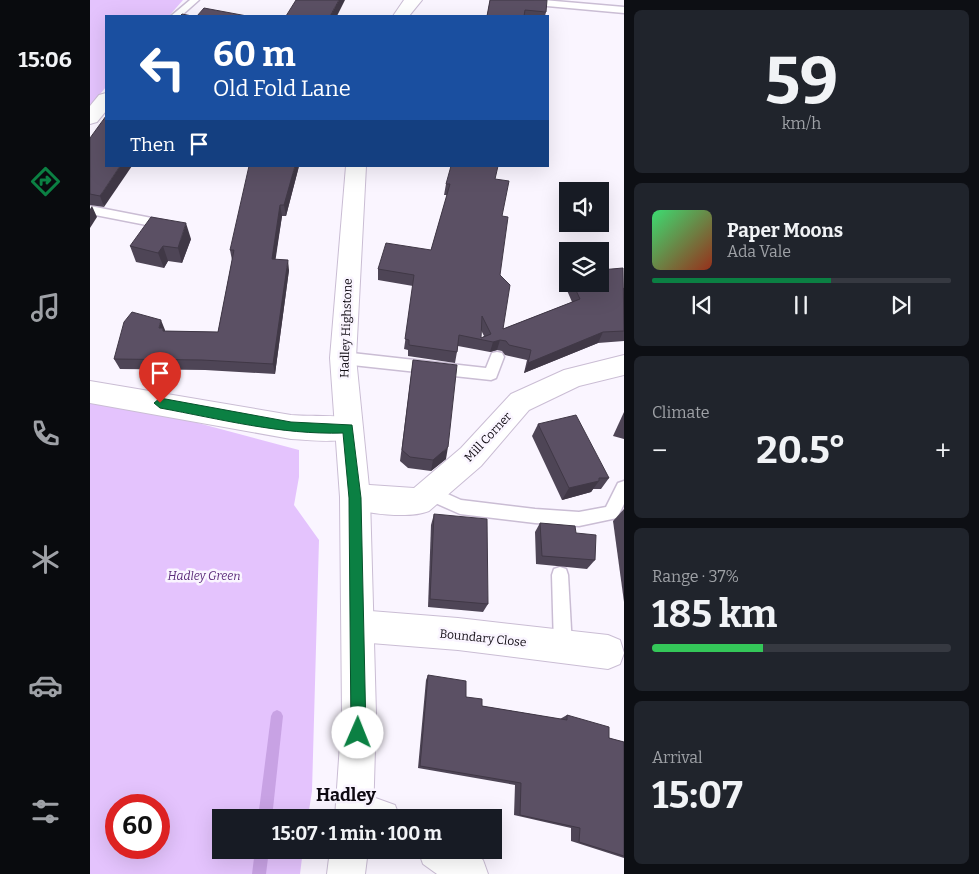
<!DOCTYPE html>
<html lang="en">
<head>
<meta charset="utf-8">
<style>
  body { margin:0; font-family:Bitter,serif; background:#20242c; color:#f1f3f6; height:100vh; display:flex; flex-direction:column; font-size:19px; white-space:nowrap }
  * { box-sizing:border-box; margin:0 }
  p { font-size:16px; color:#9ea1a6 }
  .icon { flex:none; width:28px; height:28px; fill:none; stroke:currentColor; stroke-width:2; stroke-linecap:round; stroke-linejoin:round }
  .map { position:relative; flex:1; overflow:hidden }
  .details { display:flex; flex-direction:column; gap:10px; padding:10px; background:#0d0f14; width:355px }
  .details>* { flex:none }
  .hud { position:absolute; left:15px; top:15px; width:444px; height:152px; border-radius:0px; box-shadow:0 5px 20px #0002; background:#1a4fa0; color:#fff; overflow:hidden }
  .controls { position:absolute; left:469px; top:182px; display:grid; gap:10px }
  .controls a { display:grid; place-items:center; width:50px; height:50px; border-radius:0px; background:#171b24; box-shadow:0 5px 20px #0002; font-size:25px }
  .speed { position:absolute; left:15px; top:794px; display:flex; gap:10px; font-size:25px; font-weight:700; text-align:center }
  .speed>* { display:grid; place-content:center; width:65px; height:65px; border-radius:50%; background:#171b24; box-shadow:0 5px 20px #0002; line-height:1 }
  .speed .limit { border:8px solid #d22; background:#fff; color:#111 }
  .pin { position:absolute; display:grid; place-items:center; width:42px; height:42px; color:#fff; margin:-51px -21px; border-radius:50% 50% 50% 0; rotate:-45deg; box-shadow:0 0 5px #0007 }
  .pin .icon { rotate:45deg }
  .me { position:absolute; width:55px; margin:-28px; rotate:1deg; stroke-linejoin:round; filter:drop-shadow(0 0 4px #0008) }
  .turn { display:flex; align-items:center; gap:18px; height:105px; padding:0 25px; font-size:22px }
  .turn .icon { width:65px; height:65px; stroke-width:2.5 }
  .turn b { display:block; font-size:35px; line-height:42px }
  .then { display:flex; align-items:center; height:48px; padding:0 25px; background:#0003; gap:10px; font-size:19px }
  .big { font-size:38px; font-weight:700; line-height:1.1 }
  .details .card { flex:1; display:flex; flex-direction:column; justify-content:center; gap:8px; min-width:0; padding:0 18px; border-radius:8px; background:#20242c }
  .details .dial { align-items:center; gap:0 }
  .dial b { font-size:65px; line-height:1 }
  .song { display:flex; align-items:center; gap:15px }
  .cover { width:60px; height:60px; border-radius:8px; background:linear-gradient(135deg,hsl(140 70% 55%),hsl(10 70% 35%)) }
  .played { height:5px; border-radius:2px; background:linear-gradient(90deg,#0b8043 60%,#363941 60%) }
  .keys { display:flex; justify-content:space-around; direction:ltr }
  .heat { display:flex; justify-content:space-between; align-items:center; font-size:28px; direction:ltr }
  .charge { height:8px; border-radius:4px; background:linear-gradient(90deg,#34c759 37%,#363941 0) }
  .trip { position:absolute; left:122px; top:809px; width:290px; height:50px; border-radius:0px; background:#171b24; box-shadow:0 5px 20px #0002; font-weight:700; line-height:50px; text-align:center }
  main { display:flex; flex:1; min-height:0 }
  .menu { display:flex; flex-direction:column; width:90px; justify-content:space-around; align-items:center; background:#090b0e; color:#9ea1a6 }
  .menu .icon { width:35px; height:35px }
  .menu .active { color:#0b8043 }
  .menu b { font-size:22px; color:#f1f3f6 }
  .map>svg:first-child { display:block }
  .green { fill:#e4c3fd; fill-rule:evenodd }
  .lines { fill:none; stroke-linecap:round; stroke-linejoin:round }
  .stream { fill:#c8a2e4; fill-rule:evenodd }
  .lane-casing { stroke:#cabdd4; stroke-width:3 }
  .street-casing { stroke:#cabdd4; stroke-width:2 }
  .secondary-casing { stroke:#cabdd4; stroke-width:2 }
  .primary-casing { stroke:#cabdd4; stroke-width:2 }
  .lane { fill:#fff; fill-rule:evenodd }
  .street { fill:#fff; fill-rule:evenodd }
  .secondary { fill:#fff; fill-rule:evenodd }
  .primary { fill:#fff; fill-rule:evenodd }
  .wall { fill:#4e4556; fill-rule:evenodd }
  .shaded-wall { fill:#403846 }
  .building { fill:#5b5064; stroke:#403846; fill-rule:evenodd }
  .route { fill:#0b8043; stroke:#07532c }
  .labels { text-anchor:middle; dominant-baseline:central; stroke-width:5; stroke-linejoin:round; paint-order:stroke }
  .street-label { font-size:12px; fill:#0f0a12; stroke:#faf5ff }
  .park-label { font-size:12px; font-style:italic; fill:#5d2d7b; stroke:#faf5ff }
  .near-quarter-label { font-size:18px; font-weight:bold; fill:#0f0a12; stroke:#faf5ff }
</style>
</head>
<body>
<main>
<nav class="menu">
<b>15:06</b>
<svg class="icon active" aria-label="directions" viewBox="0 0 24 24"><path d="M12 3l9 9-9 9-9-9zM9 14v-3h6M13 9l2 2-2 2"/></svg>
<svg class="icon" aria-label="music" viewBox="0 0 24 24"><path d="M9 18V5l10-2v13"/><circle cx="6" cy="18" r="3"/><circle cx="16" cy="16" r="3"/></svg>
<svg class="icon" aria-label="phone" viewBox="0 0 24 24"><path d="M5 4h4l2 5-3 2q2 4 5 5l2-3 5 2v4C11 20 4 13 5 4z"/></svg>
<svg class="icon" aria-label="climate" viewBox="0 0 24 24"><path d="M12 3v18M4 7l16 10M4 17L20 7"/></svg>
<svg class="icon" aria-label="car" viewBox="0 0 24 24"><path d="M5 17H2v-5l4-1 3-4h7l3 4 3 1v5h-3M9 17h6M6 11h13"/><circle cx="7" cy="17" r="2"/><circle cx="17" cy="17" r="2"/></svg>
<svg class="icon" aria-label="filters" viewBox="0 0 24 24"><path d="M4 7h16M4 17h16"/><circle cx="9" cy="7" r="2"/><circle cx="15" cy="17" r="2"/></svg>
</nav>
<div class="map">
<svg width="534" height="874" viewBox="0 0 534 874">
  <rect width="100%" height="100%" fill="#faf5ff"/>
  <g class="green">
    <path d="M0,0H93L79,16H16V87L0,106Z"/>
    <path d="M0,397L18,399L209,450V477L204,505L229,540L222,791L218,817L131,818V850H213L210,874H0ZM26,805H69V848H26Z"/>
  </g>
  <g class="lines">
    <g class="stream">
      <path d="M187,710L191,712L193,716L182,818H168L181,716L183,712Z"/>
      <path d="M165,850H179L176,874H162Z"/>
    </g>
    <defs>
      <g id="lane">
        <path d="M100,0H109L91,16H81Z"/>
        <path d="M420,0H453L534,7V13L424,3Z"/>
        <path d="M0,206L77,221L83,225L77,229L0,214Z"/>
        <path d="M253,352L396,368L402,353L407,352L412,353L414,357L406,378L401,380L253,364L248,362L246,358L248,354Z"/>
        <path d="M534,481V504L527,518L489,526L445,523L370,514L334,498L332,493L334,488L340,486L371,500L445,509L489,512L516,507L528,483Z"/>
        <path d="M470,567L476,569L478,575L482,647L479,653L473,656L467,653L464,647L462,575L464,569Z"/>
      </g>
      <g id="street">
        <path d="M16,93V111L7,122L0,124V106L9,95Z"/>
        <path d="M534,355V375L489,386L439,410L391,466L339,511C320,519 274,514 255,506L250,497L255,488L265,484L324,488L371,448L421,394L474,370Z"/>
        <path d="M0,381L201,415C221,417 251,414 268,420L272,428L268,436C247,444 223,440 201,439L0,403Z"/>
        <path d="M268,610L368,618L518,635L530,640L534,653L530,664L518,669L368,650L268,642L257,637L252,626L257,615Z"/>
      </g>
      <g id="secondary">
        <path d="M266,791L305,805L310,818H251L247,810L253,797Z"/>
        <path d="M328,850H379L393,860L398,874H347L333,864Z"/>
      </g>
      <g id="primary">
        <path d="M314,0H332L319,16H303Z"/>
        <path d="M256,166H276L266,358L280,497L286,714L283,818H245L252,714L250,497L240,358Z"/>
        <path d="M240,850H278L275,874H237Z"/>
      </g>
    </defs>
    <use href="#lane" class="lane-casing"/>
    <use href="#street" class="street-casing"/>
    <use href="#secondary" class="secondary-casing"/>
    <use href="#primary" class="primary-casing"/>
    <use href="#lane" class="lane"/>
    <use href="#street" class="street"/>
    <use href="#secondary" class="secondary"/>
    <use href="#primary" class="primary"/>
  </g>
  <g class="wall">
    <path d="M400,0L456,12L455,16H397Z"/>
    <path d="M0,138L14,207L0,205Z"/>
    <path d="M209,166L196,216H192L185,259L199,270L185,374L115,370L30,369L24,359L75,330V331L128,332L142,260L140,250Z"/>
    <path d="M405,179L412,216L410,275L413,329L482,302L476,288L478,284H510L534,288V341L508,343L434,373L437,360L415,355L412,351L407,350L400,352L368,346L365,363L318,356V350L314,349L323,286L288,280V269L341,250L357,195H354L356,184ZM391,330L394,336L391,338Z"/>
    <path d="M101,239L92,263L78,261L74,268L46,262L40,246Z"/>
    <path d="M323,360L356,459L341,471L318,468L310,461Z"/>
    <path d="M534,412V439L523,436Z"/>
    <path d="M448,424L519,478L511,489H503L501,492L472,500L442,436Z"/>
    <path d="M534,509V602L523,521Z"/>
    <path d="M344,514L398,604L393,612L338,607L341,525Z"/>
    <path d="M450,523L486,533L505,560L497,569L446,564L445,532Z"/>
    <path d="M338,675L392,706L470,719L477,715L519,738L534,742V858L481,841V828L424,815L425,785L328,768L336,680Z"/>
  </g>
  <g class="shaded-wall">
    <path d="M249,0H255L247,16H240Z"/>
    <path d="M30,166H42L14,207L10,196Z"/>
    <path d="M205,166H209L196,216L194,205Z"/>
    <path d="M190,205L192,216L184,270L182,259Z"/>
    <path d="M2,206L7,217L0,228V209Z"/>
    <path d="M96,223L101,239L92,263L88,248Z"/>
    <path d="M73,246L78,261L74,268L68,253Z"/>
    <path d="M198,260L199,270L185,374L183,364Z"/>
    <path d="M71,320L75,330V332L69,328Z"/>
    <path d="M513,332L508,343L434,373L438,363Z"/>
    <path d="M410,340L407,350L400,352L403,342Z"/>
    <path d="M358,447L356,459L341,471L343,460Z"/>
    <path d="M509,481L501,492L472,500L479,488Z"/>
  </g>
  <g class="building">
    <path d="M206,0H249L240,16H196Z"/>
    <path d="M400,0H457L456,12L435,10L434,16H397Z"/>
    <path d="M114,8L157,16H107Z"/>
    <path d="M92,14L102,16H90Z"/>
    <path d="M16,116V166H30L10,196L0,194V138Z"/>
    <path d="M159,166H205L194,205H190L182,259L198,260L183,364L112,360L24,359L34,322L42,312L71,320L69,328H73V331L128,332L144,250H140Z"/>
    <path d="M361,166H408L405,179L419,181L412,216L418,217L410,275L420,285L413,329L490,299L483,284H510V270L533,268L534,331L513,332L438,363L441,350L419,345L416,341L410,340L403,342L369,335L367,352L319,345V340L315,339L324,275L288,269L296,243L341,250L360,184H356ZM392,316L401,334L391,338Z"/>
    <path d="M61,217L96,223L88,248L73,246L68,253L40,246Z"/>
    <path d="M323,360L367,365L358,447L343,460L320,457L312,450Z"/>
    <path d="M486,415L519,478H509V481L479,488L448,424Z"/>
    <path d="M344,514L397,519L398,604L340,599Z"/>
    <path d="M450,523L485,526L486,533L506,535L505,560L452,556Z"/>
    <path d="M338,675L376,681V697L392,699V706L477,720V715L519,727V738L534,742V856L489,842L490,828L430,815L431,783L330,766Z"/>
  </g>
  <path class="route" d="M70,398L201,422L262,425L271,498L276,733L273,738L268,740L263,738L261,733L259,498L253,433C191,435 130,419 70,408L64,403Z"/>
  <g class="labels">
    <g class="street-label">
      <text transform="translate(256 328) rotate(-88)">Hadley Highstone</text>
      <text transform="translate(398 437) rotate(-47)">Mill Corner</text>
      <text transform="translate(393 638) rotate(6)">Boundary Close</text>
    </g>
    <g class="park-label">
      <text x="114" y="576">Hadley Green</text>
    </g>
    <g class="near-quarter-label">
      <text x="256" y="795">Hadley</text>
    </g>
  </g>
</svg>
<div class="controls">
<a><svg class="icon" aria-label="sound" viewBox="0 0 24 24"><path d="M4 9h4l5-4v14l-5-4H4zM17 9q2 3 0 6"/></svg></a>
<a><svg class="icon" aria-label="layers" viewBox="0 0 24 24"><path d="M12 4l9 5-9 5-9-5zM3 14l9 5 9-5"/></svg></a>
</div>
<div class="speed"><div class="limit">60</div></div>
<div class="pin" style="left:70px;top:403px;background:#d93025"><svg class="icon" aria-label="arrive" viewBox="0 0 24 24"><path d="M6 21V4h12l-3 4 3 4H6"/></svg></div>
<svg class="me" style="left:268px;top:733px" viewBox="-20 -20 40 40"><circle r="19" fill="#fff"/><path d="M0-13L10 11 0 6-10 11z" fill="#0b8043"/></svg>
<div class="trip">15:07 · 1 min · 100 m</div>
<div class="hud">
<div class="turn"><svg class="icon" aria-label="left" viewBox="0 0 24 24"><path d="M17 20v-9H6M10 6l-5 5 5 5"/></svg><div><b>60 m</b>Old Fold Lane</div></div>
<div class="then">Then<svg class="icon" aria-label="arrive" viewBox="0 0 24 24"><path d="M6 21V4h12l-3 4 3 4H6"/></svg></div>
</div>
</div>
<section class="details">
<div class="card dial"><b>59</b><p>km/h</p></div>
<div class="card">
<div class="song"><i class="cover"></i><div><b>Paper Moons</b><p>Ada Vale</p></div></div>
<div class="played"></div>
<div class="keys"><svg class="icon" aria-label="previous" viewBox="0 0 24 24"><path d="M18 5L8 12l10 7zM5 5v14"/></svg><svg class="icon" aria-label="pause" viewBox="0 0 24 24"><path d="M8 5v14M16 5v14"/></svg><svg class="icon" aria-label="next" viewBox="0 0 24 24"><path d="M6 5l10 7-10 7zM19 5v14"/></svg></div>
</div>
<div class="card"><p>Climate</p>
<div class="heat"><a>−</a><b class="big">20.5°</b><a>+</a></div>
</div>
<div class="card"><p>Range · 37%</p><b class="big">185 km</b><div class="charge"></div></div>
<div class="card"><p>Arrival</p><b class="big">15:07</b></div>
</section>
</main>
</body>
</html>
